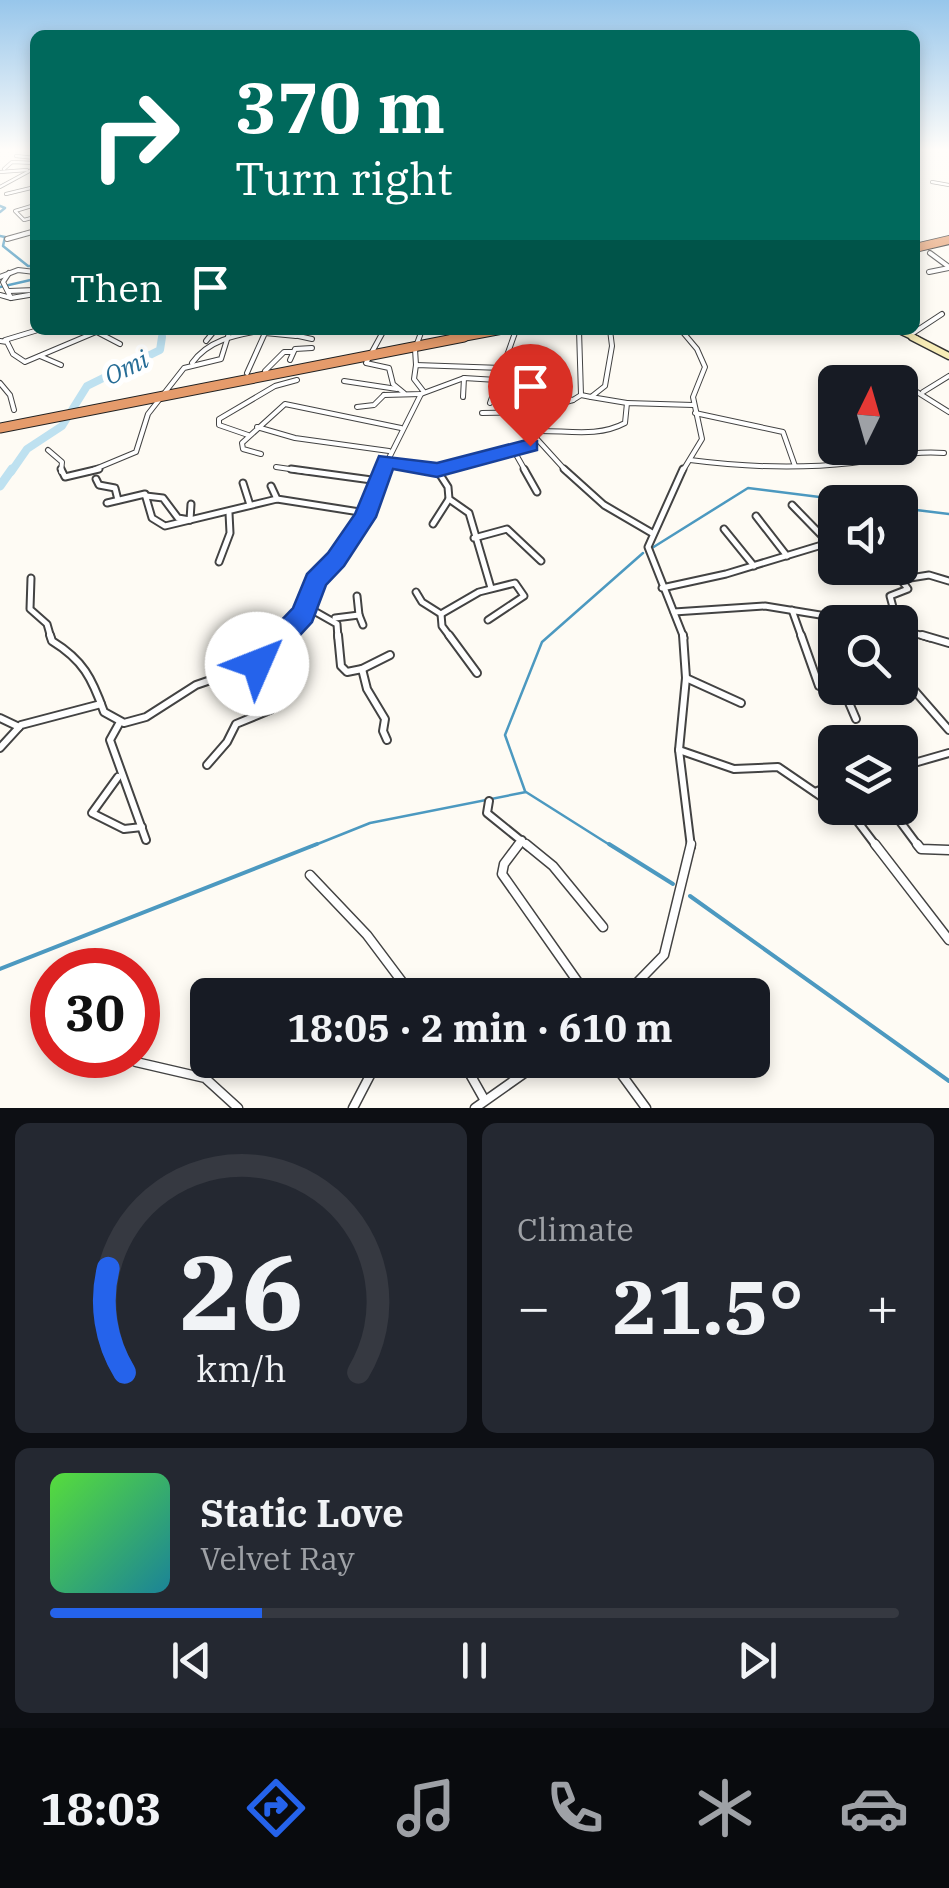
<!DOCTYPE html>
<html lang="en">
<head>
<meta charset="utf-8">
<style>
  body { margin:0; font-family:"IBM Plex Serif",serif; background:#242831; color:#f1f3f6; height:100vh; display:flex; flex-direction:column; font-size:38px; white-space:nowrap }
  * { box-sizing:border-box; margin:0 }
  p { font-size:32px; color:#9ea1a6 }
  .icon { flex:none; width:55px; height:55px; fill:none; stroke:currentColor; stroke-width:2; stroke-linecap:round; stroke-linejoin:round }
  .map { position:relative; height:1108px; overflow:hidden }
  .drawer { display:flex; flex-direction:column; gap:15px; padding:15px; background:#0d0f14; flex:1 }
  .drawer>* { flex:none }
  .top-card { position:absolute; left:30px; top:30px; width:890px; height:305px; border-radius:15px; box-shadow:0 5px 15px #0003; background:#00695c; color:#fff; overflow:hidden }
  .needle { width:65px; rotate:5deg }
  .tools { position:absolute; left:818px; top:365px; display:grid; gap:20px }
  .tools a { display:grid; place-items:center; width:100px; height:100px; border-radius:15px; background:#171b24; box-shadow:0 5px 15px #0003; font-size:50px }
  .speed { position:absolute; left:30px; top:948px; display:flex; gap:20px; font-size:50px; font-weight:700; text-align:center }
  .speed>* { display:grid; place-content:center; width:130px; height:130px; border-radius:50%; background:#171b24; box-shadow:0 5px 15px #0003; line-height:1 }
  .speed .limit { border:15px solid #d22; background:#fff; color:#111 }
  .pin { position:absolute; display:grid; place-items:center; width:85px; height:85px; color:#fff; margin:-102px -42px; border-radius:50% 50% 50% 0; rotate:-45deg; box-shadow:0 0 10px #0007 }
  .pin .icon { rotate:45deg }
  .me { position:absolute; width:110px; margin:-55px; rotate:46deg; stroke-linejoin:round; filter:drop-shadow(0 0 8px #0008) }
  .turn { display:flex; align-items:center; gap:35px; height:210px; padding:0 40px; font-size:45px }
  .turn .icon { width:130px; height:130px; stroke-width:2.5 }
  .turn b { display:block; font-size:70px; line-height:85px }
  .then { display:flex; align-items:center; height:95px; padding:0 40px; background:#0003; gap:20px; font-size:38px }
  .big { font-size:75px; font-weight:700; line-height:1.1 }
  .drawer .widget { flex:1; display:flex; flex-direction:column; justify-content:center; gap:15px; min-width:0; padding:0 35px; border-radius:15px; background:#242831 }
  .drawer .dial { align-items:center; gap:0 }
  .dial svg { height:260px; overflow:visible; fill:none; stroke:#363941; stroke-width:7; stroke-linecap:round; text-anchor:middle }
  .dial text { fill:#f1f3f6; stroke:none }
  .song { display:flex; align-items:center; gap:30px }
  .cover { width:120px; height:120px; border-radius:15px; background:linear-gradient(135deg,hsl(110 70% 55%),hsl(190 70% 35%)) }
  .played { height:10px; border-radius:5px; background:linear-gradient(90deg,#2563eb 25%,#363941 25%) }
  .keys { display:flex; justify-content:space-around; direction:ltr }
  .heat { display:flex; justify-content:space-between; align-items:center; font-size:55px; direction:ltr }
  .drawer .tiles { flex:1; display:grid; gap:15px; grid-template-columns:1fr 1fr }
  .widget:last-child { grid-column:span 2 }
  .trip { position:absolute; left:190px; top:978px; width:580px; height:100px; border-radius:15px; background:#171b24; box-shadow:0 5px 15px #0003; font-weight:700; line-height:100px; text-align:center }
  .tabs { display:flex; height:160px; justify-content:space-around; align-items:center; background:#090b0e; color:#9ea1a6 }
  .tabs .icon { width:70px; height:70px }
  .tabs .selected { color:#2563eb }
  .tabs b { font-size:45px; color:#f1f3f6 }
  .map>svg:first-child { display:block }
  .lines { fill:none; stroke-linecap:round; stroke-linejoin:round }
  .stream-far1 { stroke:#4c99c0; stroke-width:2.5 }
  .stream { stroke:#4c99c0; stroke-width:4 }
  .river-far2 { stroke:#bee1f0; stroke-width:5 }
  .river-far1 { stroke:#bee1f0; stroke-width:8 }
  .river { stroke:#bee1f0; stroke-width:9 }
  .street-far4-casing { stroke:#434343; stroke-width:4 }
  .street-far3-casing { stroke:#434343; stroke-width:6 }
  .street-far2-casing { stroke:#434343; stroke-width:9 }
  .street-far1-casing { stroke:#434343; stroke-width:10 }
  .street-casing { stroke:#434343; stroke-width:11 }
  .secondary-far1-casing { stroke:#323232; stroke-width:8 }
  .secondary-casing { stroke:#323232; stroke-width:9 }
  .highway-far1-casing { stroke:#212121; stroke-width:10 }
  .highway-casing { stroke:#212121; stroke-width:11 }
  .street-far4 { stroke:#fff; stroke-width:2.5 }
  .street-far3 { stroke:#fff; stroke-width:4 }
  .street-far2 { stroke:#fff; stroke-width:5 }
  .street-far1 { stroke:#fff; stroke-width:6 }
  .street { stroke:#fff; stroke-width:8 }
  .secondary-far1 { stroke:#f7ecb6; stroke-width:5 }
  .secondary { stroke:#f7ecb6; stroke-width:6 }
  .highway-far1 { stroke:#e59b6b; stroke-width:8 }
  .highway { stroke:#e59b6b; stroke-width:9 }
  .route { fill:#2563eb; stroke:#184099; stroke-width:2.5 }
  .labels { text-anchor:middle; dominant-baseline:central; stroke-width:10; stroke-linejoin:round; paint-order:stroke }
  .far-water-label { font-size:25px; font-style:italic; fill:#256c96; stroke:#fff }
</style>
</head>
<body>
<div class="map">
<svg width="949" height="1108" viewBox="0 0 949 1108">
  <rect width="100%" height="100%" fill="#fefbf4"/>
  <g class="lines">
    <g class="stream-far1">
      <path d="M0,206L5,208L0,212"/>
      <path d="M0,236L5,237L3,246L28,266H35"/>
      <path d="M0,287L35,279"/>
      <path d="M900,508L949,514"/>
      <path d="M652,548L748,488L859,502"/>
      <path d="M525,791L505,735L542,642L643,553"/>
      <path d="M310,847L370,823L526,792L613,847"/>
    </g>
    <g class="stream">
      <path d="M609,844L673,884"/>
      <path d="M690,896L949,1081"/>
      <path d="M0,969L317,844"/>
    </g>
    <path class="river-far2" d="M162,339L163,330"/>
    <path class="river-far1" d="M11,472L27,449L62,426L87,386L160,350L162,337"/>
    <path class="river" d="M0,486L12,469"/>
    <defs>
      <g id="street-far4">
        <path d="M16,156L35,158"/>
        <path d="M4,169L12,162L35,163"/>
        <path d="M0,172L27,170"/>
        <path d="M932,182L949,185"/>
        <path d="M0,187L35,168"/>
        <path d="M6,194L35,187"/>
        <path d="M35,205L15,211L24,220L35,217"/>
        <path d="M23,234L35,231"/>
      </g>
      <g id="street-far3">
        <path d="M7,239L32,232"/>
        <path d="M930,253L949,267"/>
        <path d="M929,272L949,268"/>
        <path d="M9,273L3,282L11,298"/>
        <path d="M0,277L18,270L35,272"/>
        <path d="M9,291L35,290"/>
        <path d="M0,295L11,298L35,294"/>
        <path d="M215,330L230,331"/>
        <path d="M295,330L294,335L312,339"/>
        <path d="M358,330H364"/>
        <path d="M384,330L366,363L389,368L393,384L404,393"/>
        <path d="M384,330H422L415,349L416,365"/>
        <path d="M681,330L697,349L705,367L693,397L702,439L682,472"/>
        <path d="M97,332L120,344"/>
        <path d="M910,335L942,314"/>
        <path d="M5,340L38,330"/>
        <path d="M0,341L7,342L13,354L25,362L96,332"/>
        <path d="M206,341L215,330"/>
        <path d="M40,356L61,365"/>
        <path d="M290,360L295,349L312,348"/>
        <path d="M192,363C209,339 237,335 264,330"/>
        <path d="M265,371L284,352H292"/>
        <path d="M885,372L949,412"/>
        <path d="M247,373L265,333L296,336"/>
        <path d="M344,381L397,389"/>
        <path d="M0,383L10,395L14,410"/>
        <path d="M424,392L414,379L416,365L502,368"/>
        <path d="M923,392L949,376"/>
        <path d="M384,395L421,394L464,378L497,380L516,389L573,400L532,412L537,439L525,448L437,470L387,460"/>
        <path d="M581,395L591,397L605,386L612,346L610,330"/>
        <path d="M463,397L464,378"/>
        <path d="M591,397L627,403"/>
        <path d="M573,400L581,395L579,330"/>
        <path d="M490,403L516,330"/>
        <path d="M357,407L374,405L384,395"/>
        <path d="M482,413L532,412"/>
        <path d="M695,413L783,432L795,466"/>
        <path d="M257,427L295,438L389,451"/>
        <path d="M535,431C566,430 597,438 625,423L627,403L693,405"/>
        <path d="M248,435L219,425V419L275,386L297,380"/>
        <path d="M537,439L567,472"/>
        <path d="M48,450L62,462L61,472"/>
        <path d="M514,451L526,472"/>
        <path d="M261,454L243,449L242,443L285,404L401,428"/>
        <path d="M690,460C744,467 798,469 852,463C883,459 912,450 944,453"/>
        <path d="M276,467L310,472"/>
        <path d="M88,472L136,452L148,414L184,368L221,359L230,330"/>
        <path d="M382,472L421,394"/>
      </g>
      <g id="street-far2">
        <path d="M61,469L65,477L99,469"/>
        <path d="M291,469L379,481"/>
        <path d="M432,469H441"/>
        <path d="M524,469L537,492"/>
        <path d="M564,469L604,505L652,533"/>
        <path d="M683,469L648,547L684,638"/>
        <path d="M437,470L448,487L449,499L469,513L491,588"/>
        <path d="M96,479L99,485L115,488L118,500"/>
        <path d="M243,483L250,505"/>
        <path d="M271,486L277,499L366,513"/>
        <path d="M146,496L163,498L178,518L190,520"/>
        <path d="M107,503L145,494L152,518L165,526L277,499"/>
        <path d="M792,505L829,543"/>
        <path d="M756,516L787,556"/>
        <path d="M190,520L191,504"/>
        <path d="M433,524L449,499"/>
        <path d="M724,529L754,566"/>
        <path d="M474,538L507,529L541,561"/>
        <path d="M219,562L230,533L229,513"/>
        <path d="M892,568L908,589L890,596L897,622"/>
        <path d="M31,578L30,609L47,624L51,638"/>
        <path d="M904,579L929,575L949,581"/>
        <path d="M662,588L726,574L835,541"/>
        <path d="M416,592L422,602L441,614L479,592L515,583L524,596L488,620"/>
        <path d="M357,596L359,615"/>
        <path d="M307,607L337,624L338,638"/>
        <path d="M792,610L802,638"/>
        <path d="M674,612L765,606L863,622"/>
        <path d="M441,614L442,626L451,638"/>
        <path d="M335,618L359,615L363,625"/>
        <path d="M900,629L930,638"/>
        <path d="M284,638L307,607L312,587L365,517L382,469"/>
      </g>
      <g id="street-far1">
        <path d="M50,635L52,641C83,660 92,678 104,712L124,723L146,717L196,685L257,664L287,635"/>
        <path d="M338,635L341,666L347,672L362,669L367,689L385,719L383,731L387,740"/>
        <path d="M449,635L477,673"/>
        <path d="M683,635L686,678L679,750L691,847"/>
        <path d="M801,635L819,686L847,698L856,719"/>
        <path d="M922,635L949,643"/>
        <path d="M362,669L390,655"/>
        <path d="M900,674L949,730"/>
        <path d="M686,678L741,703"/>
        <path d="M0,718L19,727"/>
        <path d="M120,722L110,740L146,840"/>
        <path d="M0,748L21,725L101,704"/>
        <path d="M679,750L734,769L778,767L835,806"/>
        <path d="M207,765L227,742L236,724L270,710L257,664"/>
        <path d="M900,767L949,753"/>
        <path d="M118,777L92,813L124,829L142,827"/>
        <path d="M815,792L835,784"/>
        <path d="M489,801L487,813L529,847"/>
        <path d="M837,808L855,818L896,816L919,847"/>
        <path d="M855,818L877,847"/>
        <path d="M517,847L522,840"/>
      </g>
      <g id="street">
        <path d="M519,844L504,864L502,874L587,995"/>
        <path d="M526,844L553,866L603,927"/>
        <path d="M875,844L949,940"/>
        <path d="M917,844L921,849L949,850"/>
        <path d="M310,875L367,935L412,995"/>
        <path d="M625,995L664,955L691,844"/>
        <path d="M462,1060L484,1099"/>
        <path d="M611,1060L646,1108"/>
        <path d="M136,1062L205,1078L238,1108"/>
        <path d="M353,1108L378,1060"/>
        <path d="M475,1108L543,1060"/>
      </g>
      <path id="secondary-far1" d="M898,330L917,339"/>
      <path id="secondary" d="M912,337L949,356"/>
      <g id="highway-far1">
        <path d="M915,248L949,240"/>
        <path d="M452,339L500,330"/>
      </g>
      <path id="highway" d="M0,428L464,337"/>
    </defs>
    <use href="#street-far4" class="street-far4-casing"/>
    <use href="#street-far3" class="street-far3-casing"/>
    <use href="#street-far2" class="street-far2-casing"/>
    <use href="#street-far1" class="street-far1-casing"/>
    <use href="#street" class="street-casing"/>
    <use href="#secondary-far1" class="secondary-far1-casing"/>
    <use href="#secondary" class="secondary-casing"/>
    <use href="#highway-far1" class="highway-far1-casing"/>
    <use href="#highway" class="highway-casing"/>
    <use href="#street-far4" class="street-far4"/>
    <use href="#street-far3" class="street-far3"/>
    <use href="#street-far2" class="street-far2"/>
    <use href="#street-far1" class="street-far1"/>
    <use href="#street" class="street"/>
    <use href="#secondary-far1" class="secondary-far1"/>
    <use href="#secondary" class="secondary"/>
    <use href="#highway-far1" class="highway-far1"/>
    <use href="#highway" class="highway"/>
  </g>
  <linearGradient id="sky" x2="0" y2="1"><stop stop-color="#97c6eb"/><stop offset="0.49" stop-color="#fffdfa"/><stop offset="1" stop-color="#fffdfa" stop-opacity="0"/></linearGradient>
  <rect width="949" height="305" fill="url(#sky)"/>
  <path class="route" d="M530,439L537,441V450L437,477L393,469L376,517L344,566L326,585L312,622L266,672L257,676L248,672L244,664L248,655L293,608L307,574L328,553L355,514L379,456L437,463Z"/>
  <g class="labels">
    <g class="far-water-label">
      <text transform="translate(126 367) rotate(-26)">Omi</text>
    </g>
  </g>
</svg>
<div class="tools">
<a><svg class="needle" viewBox="-14 -14 28 28"><path d="M0-13l5 13h-10z" fill="#e53935"/><path d="M0 13l5-13h-10z" fill="#9ea1a6"/></svg></a>
<a><svg class="icon" aria-label="sound" viewBox="0 0 24 24"><path d="M4 9h4l5-4v14l-5-4H4zM17 9q2 3 0 6"/></svg></a>
<a><svg class="icon" aria-label="search" viewBox="0 0 24 24"><circle cx="10" cy="10" r="6"/><path d="M15 15l6 6"/></svg></a>
<a><svg class="icon" aria-label="layers" viewBox="0 0 24 24"><path d="M12 4l9 5-9 5-9-5zM3 14l9 5 9-5"/></svg></a>
</div>
<div class="speed"><div class="limit">30</div></div>
<div class="pin" style="left:530px;top:446px;background:#d93025"><svg class="icon" aria-label="arrive" viewBox="0 0 24 24"><path d="M6 21V4h12l-3 4 3 4H6"/></svg></div>
<svg class="me" style="left:257px;top:664px" viewBox="-20 -20 40 40"><circle r="19" fill="#fff"/><path d="M0-13L10 11 0 6-10 11z" fill="#2563eb"/></svg>
<div class="trip">18:05 · 2 min · 610 m</div>
<div class="top-card">
<div class="turn"><svg class="icon" aria-label="right" viewBox="0 0 24 24"><path d="M7 20v-9h11M14 6l5 5-5 5"/></svg><div><b>370 m</b>Turn right</div></div>
<div class="then">Then<svg class="icon" aria-label="arrive" viewBox="0 0 24 24"><path d="M6 21V4h12l-3 4 3 4H6"/></svg></div>
</div>
</div>
<section class="drawer">
<div class="tiles">
<div class="widget dial"><svg viewBox="0 0 100 80">
<path d="M14 69A42 42 0 1 1 86 69"/>
<path d="M14 69A42 42 0 0 1 9 37" stroke="#2563eb"/>
<text x="50" y="56" font-size="32" font-weight="700">26</text>
<text x="50" y="72" font-size="11">km/h</text>
</svg></div>
<div class="widget"><p>Climate</p>
<div class="heat"><a>−</a><b class="big">21.5°</b><a>+</a></div>
</div>
<div class="widget">
<div class="song"><i class="cover"></i><div><b>Static Love</b><p>Velvet Ray</p></div></div>
<div class="played"></div>
<div class="keys"><svg class="icon" aria-label="previous" viewBox="0 0 24 24"><path d="M18 5L8 12l10 7zM5 5v14"/></svg><svg class="icon" aria-label="pause" viewBox="0 0 24 24"><path d="M8 5v14M16 5v14"/></svg><svg class="icon" aria-label="next" viewBox="0 0 24 24"><path d="M6 5l10 7-10 7zM19 5v14"/></svg></div>
</div>
</div>
</section>
<nav class="tabs">
<b>18:03</b>
<svg class="icon selected" aria-label="directions" viewBox="0 0 24 24"><path d="M12 3l9 9-9 9-9-9zM9 14v-3h6M13 9l2 2-2 2"/></svg>
<svg class="icon" aria-label="music" viewBox="0 0 24 24"><path d="M9 18V5l10-2v13"/><circle cx="6" cy="18" r="3"/><circle cx="16" cy="16" r="3"/></svg>
<svg class="icon" aria-label="phone" viewBox="0 0 24 24"><path d="M5 4h4l2 5-3 2q2 4 5 5l2-3 5 2v4C11 20 4 13 5 4z"/></svg>
<svg class="icon" aria-label="climate" viewBox="0 0 24 24"><path d="M12 3v18M4 7l16 10M4 17L20 7"/></svg>
<svg class="icon" aria-label="car" viewBox="0 0 24 24"><path d="M5 17H2v-5l4-1 3-4h7l3 4 3 1v5h-3M9 17h6M6 11h13"/><circle cx="7" cy="17" r="2"/><circle cx="17" cy="17" r="2"/></svg>
</nav>
</body>
</html>
